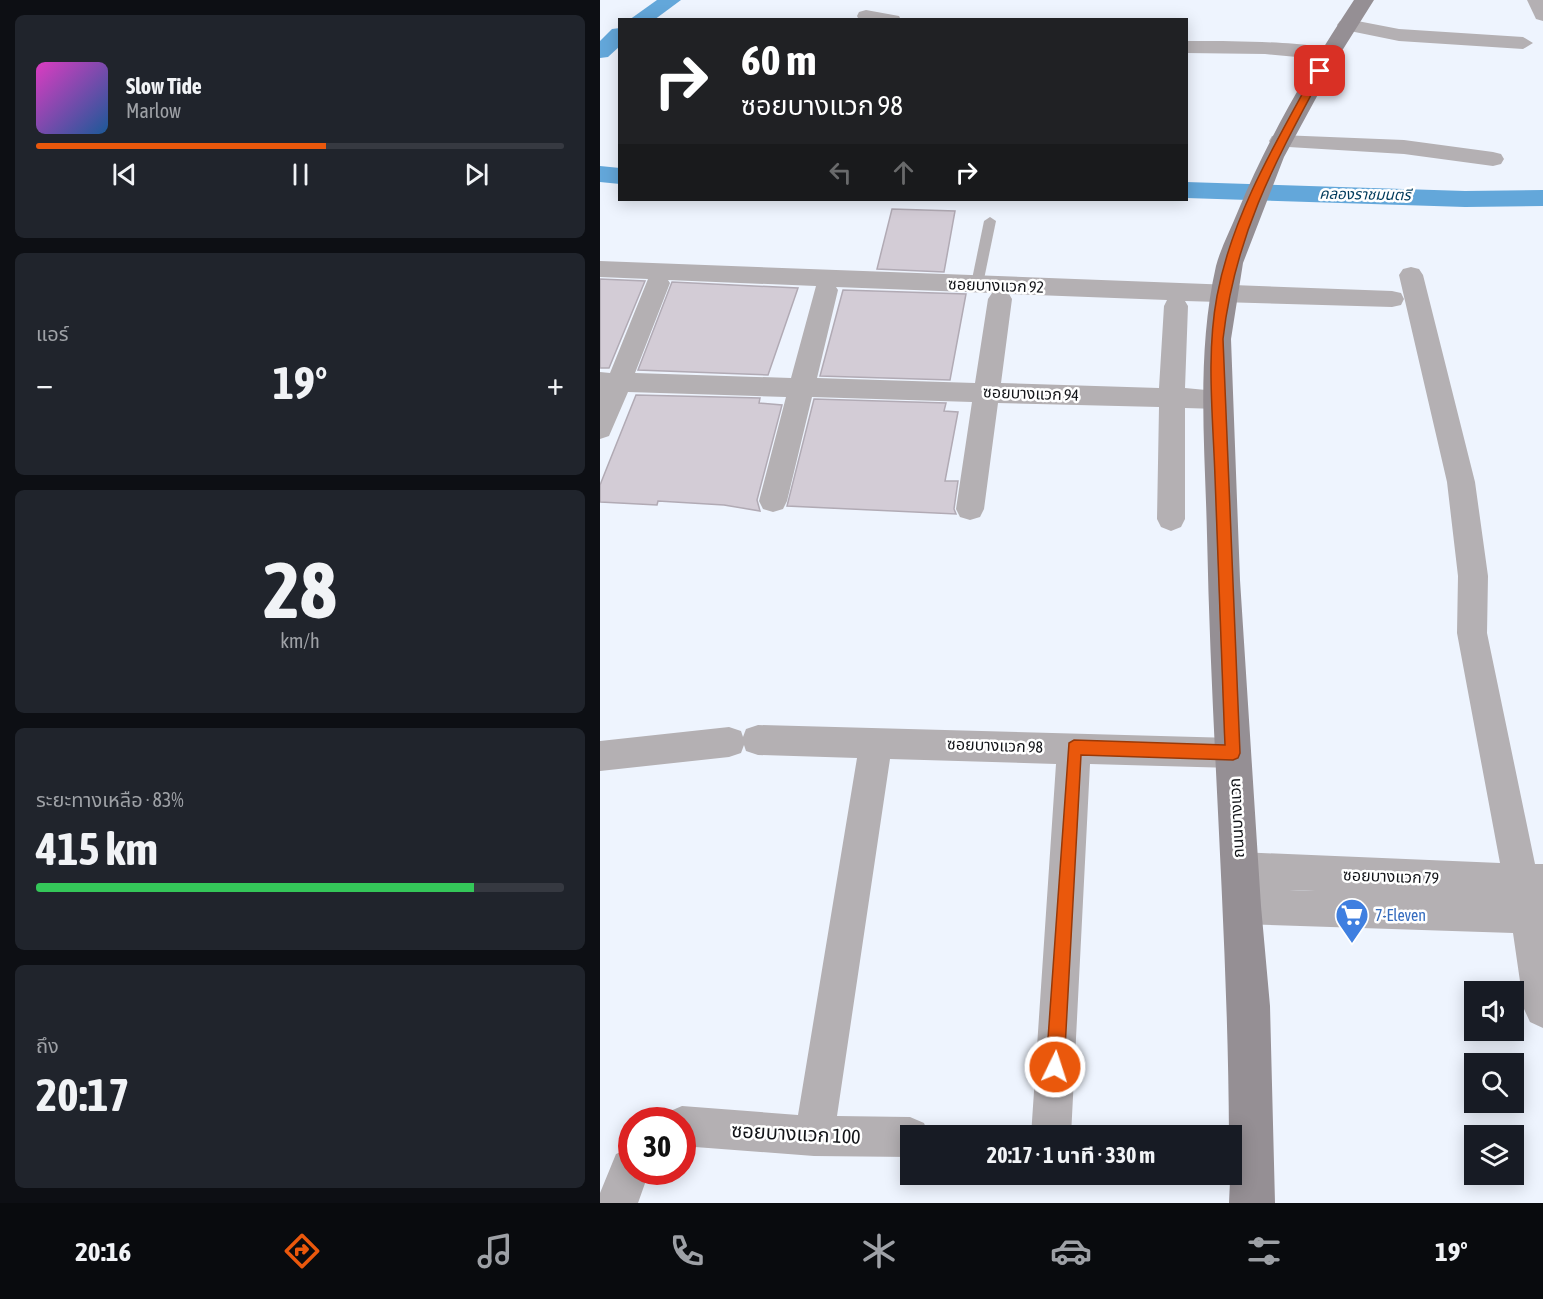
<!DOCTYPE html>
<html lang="th">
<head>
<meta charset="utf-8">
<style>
  body { margin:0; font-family:"Asap Condensed","Noto Sans Thai",sans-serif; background:#20242c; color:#f1f3f6; height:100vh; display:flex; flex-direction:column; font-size:22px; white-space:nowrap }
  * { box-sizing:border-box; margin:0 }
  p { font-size:20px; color:#9ea1a6 }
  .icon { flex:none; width:33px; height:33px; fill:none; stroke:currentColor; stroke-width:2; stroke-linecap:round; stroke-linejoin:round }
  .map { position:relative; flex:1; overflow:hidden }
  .drawer { display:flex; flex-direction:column; gap:15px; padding:15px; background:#0d0f14; width:600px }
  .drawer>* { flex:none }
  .banner { position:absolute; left:18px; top:18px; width:570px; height:183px; border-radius:0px; box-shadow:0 3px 15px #0003; background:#202124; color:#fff; overflow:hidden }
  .tools { position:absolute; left:864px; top:981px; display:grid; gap:12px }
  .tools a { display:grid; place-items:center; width:60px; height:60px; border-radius:0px; background:#171b24; box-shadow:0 3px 15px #0003; font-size:30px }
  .speed { position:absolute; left:18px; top:1107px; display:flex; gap:12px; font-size:30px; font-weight:700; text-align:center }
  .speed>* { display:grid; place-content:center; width:78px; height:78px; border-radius:50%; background:#171b24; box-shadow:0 3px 15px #0003; line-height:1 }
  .speed .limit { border:9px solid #d22; background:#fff; color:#111 }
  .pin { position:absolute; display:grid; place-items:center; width:51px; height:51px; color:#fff; margin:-26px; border-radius:12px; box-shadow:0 3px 9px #0006 }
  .me { position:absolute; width:66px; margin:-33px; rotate:4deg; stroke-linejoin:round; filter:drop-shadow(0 0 4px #0008) }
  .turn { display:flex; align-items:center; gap:21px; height:126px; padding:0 24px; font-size:27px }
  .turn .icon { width:78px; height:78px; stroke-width:2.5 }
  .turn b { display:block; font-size:42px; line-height:51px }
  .lanes { display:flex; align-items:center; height:57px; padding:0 24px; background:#0003; justify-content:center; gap:30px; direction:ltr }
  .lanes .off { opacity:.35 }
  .big { font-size:45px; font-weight:700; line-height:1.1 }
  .drawer .widget { flex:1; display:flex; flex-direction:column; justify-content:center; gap:9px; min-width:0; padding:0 21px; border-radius:9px; background:#20242c }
  .drawer .dial { align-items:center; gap:0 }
  .dial b { font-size:78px; line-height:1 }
  .song { display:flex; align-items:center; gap:18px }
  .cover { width:72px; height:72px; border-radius:9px; background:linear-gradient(135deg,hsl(310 70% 55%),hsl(210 70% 35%)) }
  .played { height:6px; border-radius:3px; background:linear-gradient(90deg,#ea580c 55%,#363941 55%) }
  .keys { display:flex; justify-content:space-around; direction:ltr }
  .heat { display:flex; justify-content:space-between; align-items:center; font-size:33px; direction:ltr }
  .charge { height:9px; border-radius:4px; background:linear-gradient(90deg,#34c759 83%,#363941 0) }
  .trip { position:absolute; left:300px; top:1125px; width:342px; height:60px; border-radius:0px; background:#171b24; box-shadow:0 3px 15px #0003; font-weight:700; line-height:60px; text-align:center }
  .dock { display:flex; height:96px; justify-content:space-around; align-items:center; background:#090b0e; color:#9ea1a6 }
  .dock .icon { width:42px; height:42px }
  .dock .on { color:#ea580c }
  .dock b { font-size:27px; color:#f1f3f6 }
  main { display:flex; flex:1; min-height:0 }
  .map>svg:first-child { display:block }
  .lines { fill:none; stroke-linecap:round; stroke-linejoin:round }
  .canal { fill:#63a7da; fill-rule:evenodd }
  .building { fill:#d3ccd6; stroke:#b1aab4; stroke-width:1.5 }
  .lane { fill:#b4b0b3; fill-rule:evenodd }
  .street { fill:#b4b0b3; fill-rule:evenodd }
  .secondary { fill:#958f94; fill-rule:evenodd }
  .route { fill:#ea580c; stroke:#983908; stroke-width:1.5 }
  .labels { text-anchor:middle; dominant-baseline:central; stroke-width:5; stroke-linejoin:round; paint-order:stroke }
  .far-water-label { font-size:15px; font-style:italic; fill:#013b5c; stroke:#fff }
  .street-label { font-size:16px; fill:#121418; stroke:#fff }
  .shop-label { font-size:16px; fill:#366cbe; stroke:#fff; text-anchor:start }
  .near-street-label { font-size:20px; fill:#121418; stroke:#fff }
</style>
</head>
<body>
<main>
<section class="drawer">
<div class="widget">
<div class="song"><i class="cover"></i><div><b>Slow Tide</b><p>Marlow</p></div></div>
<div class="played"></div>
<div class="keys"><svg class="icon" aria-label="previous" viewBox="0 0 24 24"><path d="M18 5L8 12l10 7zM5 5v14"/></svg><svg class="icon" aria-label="pause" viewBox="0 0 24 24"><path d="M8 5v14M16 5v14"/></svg><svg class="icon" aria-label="next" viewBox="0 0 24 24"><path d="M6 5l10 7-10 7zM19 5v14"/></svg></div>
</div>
<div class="widget"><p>แอร์</p>
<div class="heat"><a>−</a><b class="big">19°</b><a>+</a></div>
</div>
<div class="widget dial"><b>28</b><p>km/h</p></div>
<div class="widget"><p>ระยะทางเหลือ · 83%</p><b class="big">415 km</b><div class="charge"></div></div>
<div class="widget"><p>ถึง</p><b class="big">20:17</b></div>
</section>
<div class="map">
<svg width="943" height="1203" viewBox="0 0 943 1203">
  <rect width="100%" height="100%" fill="#eef4fe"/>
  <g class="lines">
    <g class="canal">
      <path d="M57,0H81L54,20H29Z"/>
      <path d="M20,28V46L8,57L0,58V41L12,29Z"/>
      <path d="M0,166L20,168V184L0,182Z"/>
      <path d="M586,182L865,191L943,190V206L865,207L586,198Z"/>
    </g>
  </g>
  <g class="building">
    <path d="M292,209L355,211L344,272L277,269Z"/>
    <path d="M0,279L45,281L9,368H0Z"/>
    <path d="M72,282L198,288L168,375L38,370Z"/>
    <path d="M243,290L366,294L350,380L220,376Z"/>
    <path d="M36,395L160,398L159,403L182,405L157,500L160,511L124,505L58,501L57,505L0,502V485Z"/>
    <path d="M214,399L346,403L344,411L358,412L345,481H358L354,509L356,514L187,506Z"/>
  </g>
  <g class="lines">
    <path class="lane" d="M390,217L396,221L383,284L377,288L371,284L384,221Z"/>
    <g class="street">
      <path d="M927,0H943V21L936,19Z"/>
      <path d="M266,10L299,16L301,20H259L257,16L259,12Z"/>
      <path d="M747,19L799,29L923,37L933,43L923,49L799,41L740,29L737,25L740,21Z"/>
      <path d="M586,41C609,41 729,40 739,54L729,60L665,54L586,53Z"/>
      <path d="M680,135L804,140L893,152L901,154L904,159L901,164L893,166L804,154L672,146L669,141L672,136Z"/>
      <path d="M0,261L792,291L801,293L804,299L801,305L792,307L585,301L588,306L585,388L627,392L631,399L627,406L618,409L585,408V519L581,527L571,531L561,527L557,519L559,407L398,403L384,509L380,517L370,520L360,517L356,509L372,402L212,397L187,501L183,509L173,512L163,509L159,501L186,397L28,392L9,436L0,439V372L10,373L48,279L0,277ZM68,280L216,286L191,378L35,373L70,283ZM236,287L392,293L388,299L375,383L217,378L238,290ZM409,294L567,300L564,306L559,388L401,383L412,299Z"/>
      <path d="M811,267L819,269L823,275L875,482L888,576L887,633L935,864H943V1028L930,1022L924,1009L913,933L641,924L628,919L623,906L628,893L641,888L715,891L639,888L627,882L621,870L627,858L639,852L900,863L857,633L858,576L847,482L799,275L803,269Z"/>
      <path d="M158,725L633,738L645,742L649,753L645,764L633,768L490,764L471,1136H431L456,764L290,759L237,1116L310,1117L324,1123L329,1136H310V1157L214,1156L82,1146V1120H64L68,1112L82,1106L198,1115L257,758L158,755L146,751L144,745L141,753L129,757L0,771V741L129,727L141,731L143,737L146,729Z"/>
      <path d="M30,1148L32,1172H49L38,1203H0V1193L16,1154Z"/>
    </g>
    <path class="secondary" d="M754,0H774L740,54L684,157L643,263L631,339L640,580L661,906L670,1006L675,1203H629L632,1136H629C628,935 611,736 607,535C605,446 596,354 616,266C621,247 631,229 638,211C669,136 709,68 754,0Z"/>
  </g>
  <path class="route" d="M720,69L724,71C675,162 635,234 623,339L640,753L638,758L633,760L481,755L464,1067L461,1073L455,1076L449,1073L446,1067L469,743L474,740L625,745C621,656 618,567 615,477C613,417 606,355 617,296C632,215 676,142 715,71Z"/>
  <defs>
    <symbol id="supermarket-pin" viewBox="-11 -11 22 30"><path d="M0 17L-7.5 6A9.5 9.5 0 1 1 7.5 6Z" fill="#3f7fe0" stroke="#fff"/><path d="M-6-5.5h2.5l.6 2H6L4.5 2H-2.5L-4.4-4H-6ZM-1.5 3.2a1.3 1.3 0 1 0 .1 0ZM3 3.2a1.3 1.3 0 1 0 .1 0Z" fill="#fff"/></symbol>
  </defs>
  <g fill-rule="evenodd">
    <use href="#supermarket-pin" x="733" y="896" width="38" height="52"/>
  </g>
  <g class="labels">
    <g class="far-water-label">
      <text transform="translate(765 194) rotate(1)">คลองราชมนตรี</text>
    </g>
    <g class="street-label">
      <text transform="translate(396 285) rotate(2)">ซอยบางแวก 92</text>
      <text transform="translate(431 393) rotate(2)">ซอยบางแวก 94</text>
      <text transform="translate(395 745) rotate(2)">ซอยบางแวก 98</text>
      <text transform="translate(636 818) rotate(-93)">ถนนบางแวก</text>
      <text transform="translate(791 876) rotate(2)">ซอยบางแวก 79</text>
    </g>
    <g class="shop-label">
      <text x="775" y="915">7-Eleven</text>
    </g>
    <g class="near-street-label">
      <text transform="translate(196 1133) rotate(3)">ซอยบางแวก 100</text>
    </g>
  </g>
</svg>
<div class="tools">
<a><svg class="icon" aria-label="sound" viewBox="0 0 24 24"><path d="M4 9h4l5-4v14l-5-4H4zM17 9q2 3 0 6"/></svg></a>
<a><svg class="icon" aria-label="search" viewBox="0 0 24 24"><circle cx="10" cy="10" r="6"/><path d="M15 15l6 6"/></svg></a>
<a><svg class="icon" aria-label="layers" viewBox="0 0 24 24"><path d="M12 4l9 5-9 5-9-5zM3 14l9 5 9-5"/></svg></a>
</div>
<div class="speed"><div class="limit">30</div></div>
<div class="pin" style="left:720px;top:71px;background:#d93025"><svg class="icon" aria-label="arrive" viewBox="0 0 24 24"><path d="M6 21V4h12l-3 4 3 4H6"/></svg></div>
<svg class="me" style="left:455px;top:1067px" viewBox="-20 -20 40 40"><circle r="17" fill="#ea580c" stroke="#fff" stroke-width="3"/><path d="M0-11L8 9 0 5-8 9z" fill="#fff"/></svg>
<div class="trip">20:17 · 1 นาที · 330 m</div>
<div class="banner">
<div class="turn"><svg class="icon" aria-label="right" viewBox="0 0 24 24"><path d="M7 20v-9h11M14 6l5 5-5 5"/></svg><div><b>60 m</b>ซอยบางแวก 98</div></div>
<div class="lanes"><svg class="icon off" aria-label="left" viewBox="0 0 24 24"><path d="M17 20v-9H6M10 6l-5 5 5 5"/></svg><svg class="icon off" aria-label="ahead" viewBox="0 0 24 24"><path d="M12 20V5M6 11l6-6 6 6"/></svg><svg class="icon" aria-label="right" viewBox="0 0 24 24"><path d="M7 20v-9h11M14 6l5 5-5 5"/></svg></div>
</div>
</div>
</main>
<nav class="dock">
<b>20:16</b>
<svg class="icon on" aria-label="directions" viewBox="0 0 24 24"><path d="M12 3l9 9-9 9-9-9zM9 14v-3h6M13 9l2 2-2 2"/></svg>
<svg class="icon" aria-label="music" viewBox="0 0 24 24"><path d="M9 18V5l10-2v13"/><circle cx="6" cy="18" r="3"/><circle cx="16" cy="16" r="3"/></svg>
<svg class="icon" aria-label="phone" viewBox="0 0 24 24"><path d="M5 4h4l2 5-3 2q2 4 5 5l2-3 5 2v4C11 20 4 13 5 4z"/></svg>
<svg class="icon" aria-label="climate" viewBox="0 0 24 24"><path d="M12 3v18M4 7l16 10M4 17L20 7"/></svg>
<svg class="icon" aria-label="car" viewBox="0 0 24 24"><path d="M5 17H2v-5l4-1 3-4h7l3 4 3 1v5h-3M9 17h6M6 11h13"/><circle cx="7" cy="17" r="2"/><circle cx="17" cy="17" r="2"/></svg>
<svg class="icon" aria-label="filters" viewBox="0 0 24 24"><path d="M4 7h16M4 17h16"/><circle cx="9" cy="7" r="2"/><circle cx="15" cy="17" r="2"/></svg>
<b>19°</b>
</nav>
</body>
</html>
